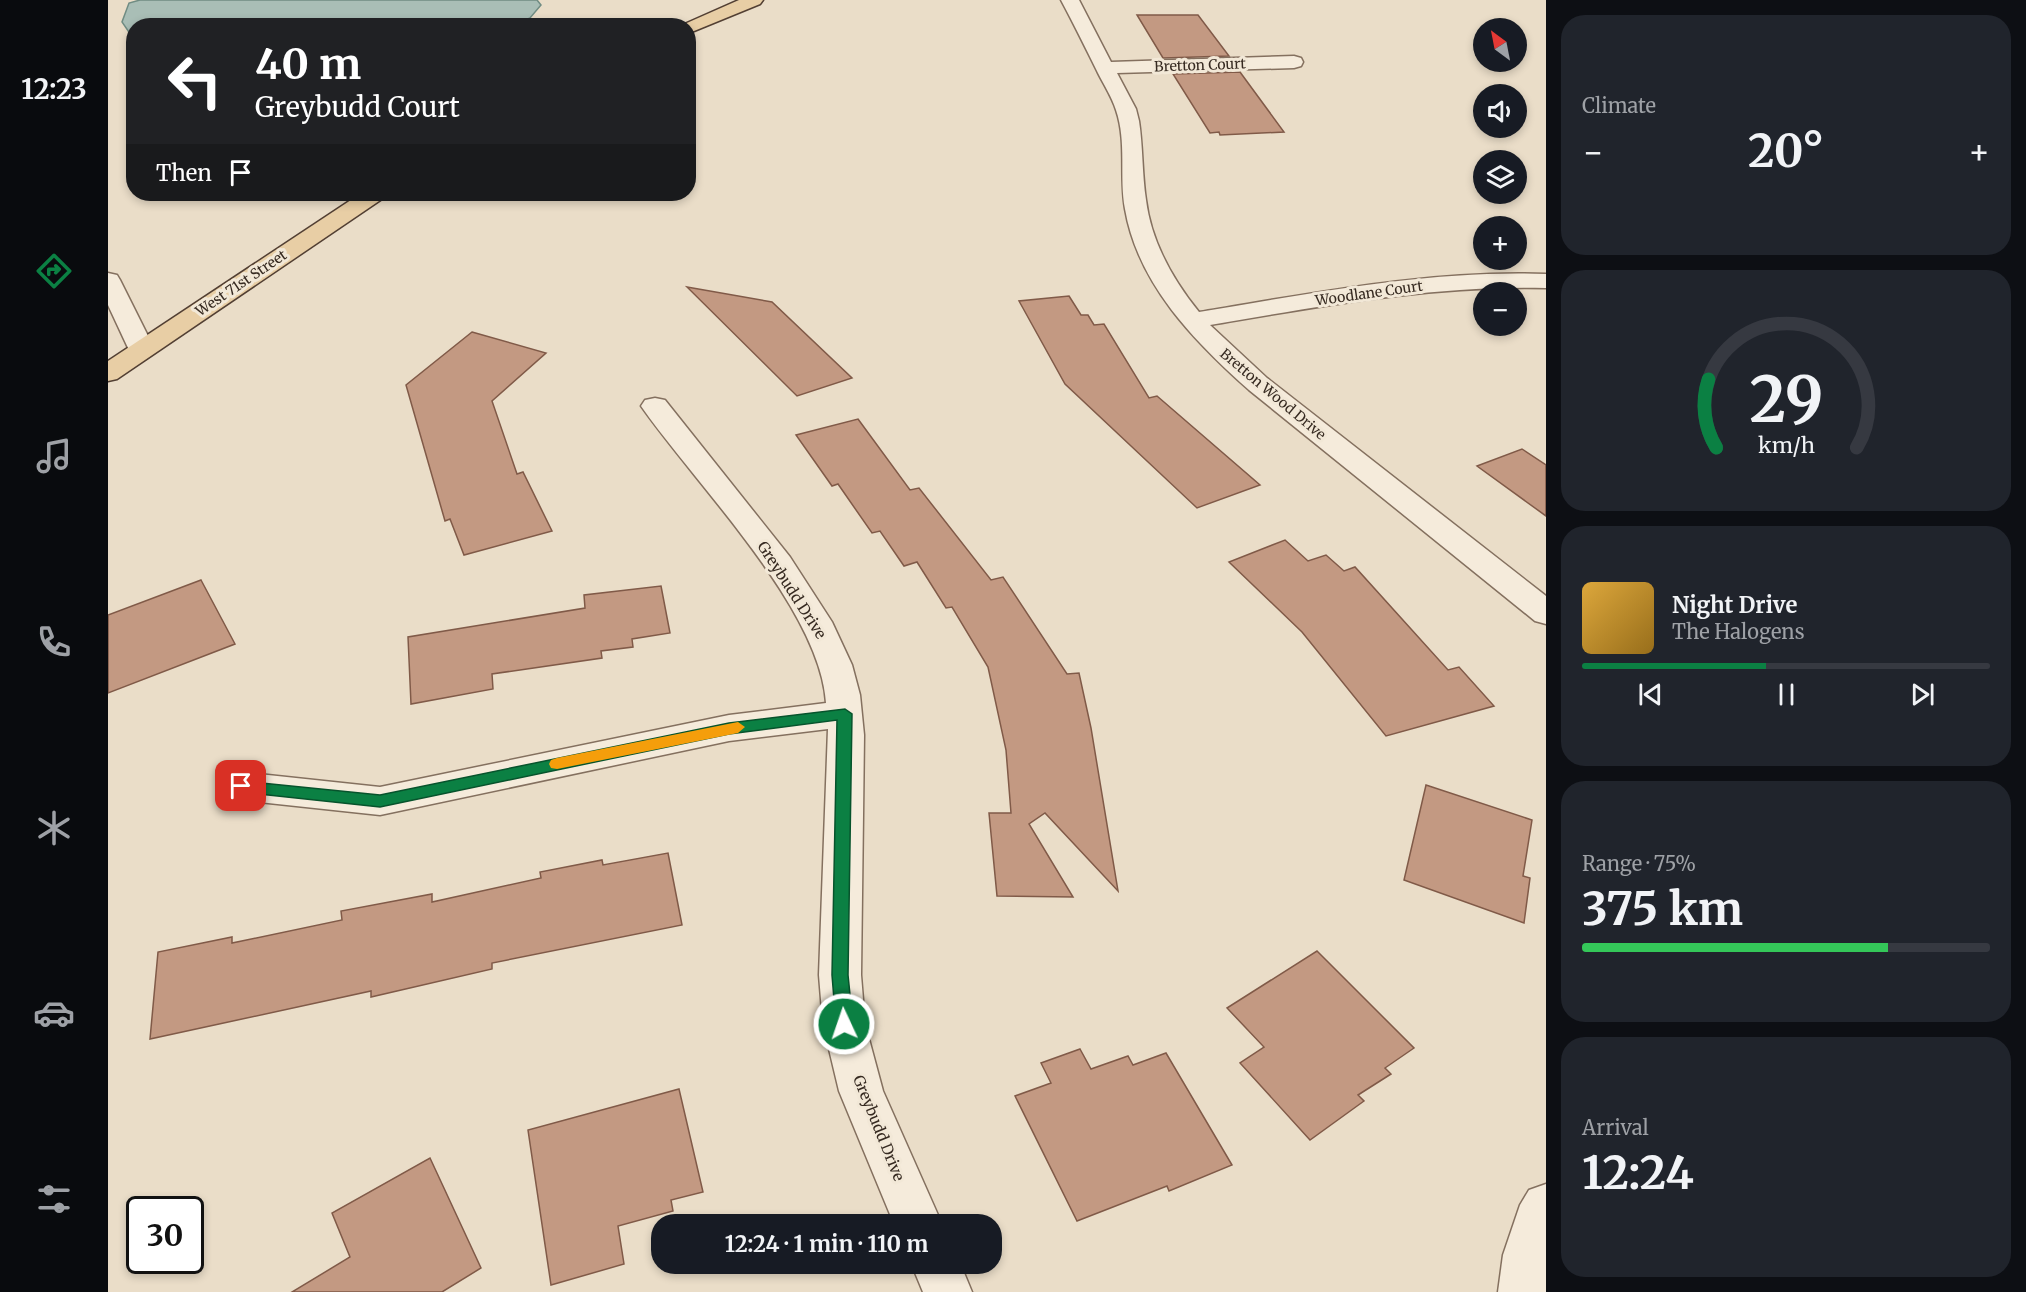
<!DOCTYPE html>
<html lang="en">
<head>
<meta charset="utf-8">
<style>
  body { margin:0; font-family:Merriweather,serif; background:#20242c; color:#f1f3f6; height:100vh; display:flex; flex-direction:column; font-size:22px; white-space:nowrap }
  * { box-sizing:border-box; margin:0 }
  p { font-size:20px; color:#9ea1a6 }
  .icon { flex:none; width:33px; height:33px; fill:none; stroke:currentColor; stroke-width:2; stroke-linecap:round; stroke-linejoin:round }
  .map { position:relative; flex:1; overflow:hidden }
  .sheet { display:flex; flex-direction:column; gap:15px; padding:15px; background:#0d0f14; width:480px }
  .sheet>* { flex:none }
  .hud { position:absolute; left:18px; top:18px; width:570px; height:183px; border-radius:24px; box-shadow:0 3px 9px #0003; background:#202124; color:#fff; overflow:hidden }
  .needle { width:39px; rotate:328deg }
  .tools { position:absolute; left:1365px; top:18px; display:grid; gap:12px }
  .tools a { display:grid; place-items:center; width:54px; height:54px; border-radius:50%; background:#171b24; box-shadow:0 3px 9px #0003; font-size:30px }
  .speed { position:absolute; left:18px; top:1196px; display:flex; gap:12px; font-size:30px; font-weight:700; text-align:center }
  .speed>* { display:grid; place-content:center; width:78px; height:78px; border-radius:50%; background:#171b24; box-shadow:0 3px 9px #0003; line-height:1 }
  .speed .limit { border:3px solid #111; border-radius:9px; background:#fff; color:#111 }
  .pin { position:absolute; display:grid; place-items:center; width:51px; height:51px; color:#fff; margin:-26px; border-radius:12px; box-shadow:0 3px 9px #0006 }
  .me { position:absolute; width:66px; margin:-33px; rotate:357deg; stroke-linejoin:round; filter:drop-shadow(0 0 4px #0008) }
  .turn { display:flex; align-items:center; gap:21px; height:126px; padding:0 30px; font-size:27px }
  .turn .icon { width:78px; height:78px; stroke-width:2.5 }
  .turn b { display:block; font-size:42px; line-height:51px }
  .then { display:flex; align-items:center; height:57px; padding:0 30px; background:#0003; gap:12px; font-size:22px }
  .big { font-size:45px; font-weight:700; line-height:1.1 }
  .sheet .card { flex:1; display:flex; flex-direction:column; justify-content:center; gap:9px; min-width:0; padding:0 21px; border-radius:24px; background:#20242c }
  .sheet .dial { align-items:center; gap:0 }
  .dial svg { height:156px; overflow:visible; fill:none; stroke:#363941; stroke-width:7; stroke-linecap:round; text-anchor:middle }
  .dial text { fill:#f1f3f6; stroke:none }
  .song { display:flex; align-items:center; gap:18px }
  .cover { width:72px; height:72px; border-radius:9px; background:linear-gradient(135deg,hsl(40 70% 55%),hsl(40 70% 35%)) }
  .played { height:6px; border-radius:3px; background:linear-gradient(90deg,#0b8043 45%,#363941 45%) }
  .keys { display:flex; justify-content:space-around; direction:ltr }
  .heat { display:flex; justify-content:space-between; align-items:center; font-size:33px; direction:ltr }
  .charge { height:9px; border-radius:4px; background:linear-gradient(90deg,#34c759 75%,#363941 0) }
  .trip { position:absolute; left:543px; top:1214px; width:351px; height:60px; border-radius:24px; background:#171b24; box-shadow:0 3px 9px #0003; font-weight:700; line-height:60px; text-align:center }
  main { display:flex; flex:1; min-height:0 }
  .menu { display:flex; flex-direction:column; width:108px; justify-content:space-around; align-items:center; background:#090b0e; color:#9ea1a6 }
  .menu .icon { width:42px; height:42px }
  .menu .active { color:#0b8043 }
  .menu b { font-size:27px; color:#f1f3f6 }
  .map>svg:first-child { display:block }
  .water { fill:#a9beb6; stroke:#708c83; stroke-width:1.5 }
  .building { fill:#c39982; stroke:#805a48; stroke-width:1.5 }
  .lines { fill:none; stroke-linecap:round; stroke-linejoin:round }
  .minor-casing { stroke:#84705f; stroke-width:3 }
  .major-casing { stroke:#523f33; stroke-width:3 }
  .minor { fill:#f5ebdb; fill-rule:evenodd }
  .major { fill:#e8cea5; fill-rule:evenodd }
  .route { fill:#0b8043; stroke:#07532c; stroke-width:1.5 }
  .slow { fill:#f59e0b }
  .labels { text-anchor:middle; dominant-baseline:central; stroke-width:6; stroke-linejoin:round; paint-order:stroke }
  .far-street-label { font-size:14px; fill:#362a21; stroke:#f2e8d7 }
  .street-label { font-size:15px; fill:#362a21; stroke:#f2e8d7 }
</style>
</head>
<body>
<main>
<nav class="menu">
<b>12:23</b>
<svg class="icon active" aria-label="directions" viewBox="0 0 24 24"><path d="M12 3l9 9-9 9-9-9zM9 14v-3h6M13 9l2 2-2 2"/></svg>
<svg class="icon" aria-label="music" viewBox="0 0 24 24"><path d="M9 18V5l10-2v13"/><circle cx="6" cy="18" r="3"/><circle cx="16" cy="16" r="3"/></svg>
<svg class="icon" aria-label="phone" viewBox="0 0 24 24"><path d="M5 4h4l2 5-3 2q2 4 5 5l2-3 5 2v4C11 20 4 13 5 4z"/></svg>
<svg class="icon" aria-label="climate" viewBox="0 0 24 24"><path d="M12 3v18M4 7l16 10M4 17L20 7"/></svg>
<svg class="icon" aria-label="car" viewBox="0 0 24 24"><path d="M5 17H2v-5l4-1 3-4h7l3 4 3 1v5h-3M9 17h6M6 11h13"/><circle cx="7" cy="17" r="2"/><circle cx="17" cy="17" r="2"/></svg>
<svg class="icon" aria-label="filters" viewBox="0 0 24 24"><path d="M4 7h16M4 17h16"/><circle cx="9" cy="7" r="2"/><circle cx="15" cy="17" r="2"/></svg>
</nav>
<div class="map">
<svg width="1438" height="1292" viewBox="0 0 1438 1292">
  <rect width="100%" height="100%" fill="#eaddc8"/>
  <path class="water" d="M32,0H429L433,5L422,18L406,25L26,26L25,38L14,22L21,3Z"/>
  <g class="building">
    <path d="M1029,15H1090L1121,56L1055,58Z"/>
    <path d="M1132,72L1176,132L1112,135L1111,132L1102,133L1065,74Z"/>
    <path d="M579,287L664,302L744,378L689,396Z"/>
    <path d="M961,296L973,315H980L986,325L996,324L1041,398L1049,396L1152,485L1089,508L957,384L911,301Z"/>
    <path d="M364,332L438,353L384,401L409,474L415,472L444,531L356,555L342,519L337,521L298,385Z"/>
    <path d="M750,419L802,490L811,488L883,580L895,577L959,674L971,673L983,728L1010,891L937,813L921,824L965,897L889,896L881,813H903L898,750L880,667L844,607L838,608L809,562L796,566L772,531L764,533L730,484L724,486L688,435Z"/>
    <path d="M1414,449L1438,465V516L1369,466Z"/>
    <path d="M1177,540L1200,561L1218,555L1236,571L1247,567L1340,670L1351,667L1386,706L1278,736L1194,632L1121,562Z"/>
    <path d="M93,580L127,644L0,693V615Z"/>
    <path d="M553,586L562,633L524,639L525,647L493,651L494,658L384,674L385,689L303,704L300,637L477,608L476,595Z"/>
    <path d="M1318,785L1424,820L1415,876L1422,878L1416,923L1296,880Z"/>
    <path d="M560,853L574,925L384,963V969L263,997V991L42,1039L50,952L124,937V943L234,920L233,911L324,894V902L433,878L432,872L494,860L495,865Z"/>
    <path d="M1209,951L1306,1048L1277,1068L1283,1074L1250,1095L1256,1101L1202,1140L1132,1063L1156,1047L1119,1008Z"/>
    <path d="M972,1049L983,1069L1020,1056L1025,1065L1058,1053L1124,1165L1061,1191L1059,1186L969,1221L907,1096L943,1083L933,1063Z"/>
    <path d="M571,1089L595,1192L563,1200L565,1211L510,1226L516,1264L443,1285L420,1130Z"/>
    <path d="M322,1158L373,1268L334,1292H184L242,1257L224,1213Z"/>
  </g>
  <g class="lines">
    <defs>
      <g id="minor">
        <path d="M953,0H971L1003,62L1186,56L1193,58L1195,62L1193,66L1186,68L1009,73L1028,109L1031,121C1035,147 1034,174 1038,200C1043,241 1065,280 1091,312C1207,293 1320,270 1438,274V288C1324,285 1214,306 1102,325L1159,378L1438,596V624L1427,621L1141,390C1086,341 1030,284 1017,209C1011,177 1019,142 1008,110C1004,97 996,85 990,73C978,49 966,24 953,0Z"/>
        <path d="M0,273L9,275L12,280L47,350L43,355L34,358L25,355L21,350L0,305Z"/>
        <path d="M547,398L557,400L682,557L724,622L744,665L752,695L756,735L753,975L757,1024L775,1091L834,1224H786L731,1091L715,1024L711,975L720,729L621,741L272,815L133,800L120,796L115,786L120,776L133,772L272,787L621,715L718,703C712,608 588,485 533,406L537,400Z"/>
        <path d="M1438,1184V1292H1390L1395,1255L1412,1205L1421,1190Z"/>
        <path d="M803,1263H852L864,1292H815Z"/>
      </g>
      <g id="major">
        <path d="M631,0H655L652,4L586,31L580,32V26H572Z"/>
        <path d="M252,194H277L274,199L9,379L0,381V361Z"/>
      </g>
    </defs>
    <use href="#minor" class="minor-casing"/>
    <use href="#major" class="major-casing"/>
    <use href="#minor" class="minor"/>
    <use href="#major" class="major"/>
  </g>
  <path class="route" d="M737,709L744,714L740,975L745,1024L743,1030L736,1032L730,1030L728,1024L724,975L729,720L621,734L272,807L133,792L127,791L125,786L127,782L133,781L272,795L621,723Z"/>
  <path class="slow" d="M630,722L637,727L630,733L449,769L443,768L441,764L443,760L449,758Z"/>
  <g class="labels">
    <g class="far-street-label">
      <text transform="translate(1092 65) rotate(-2)">Bretton Court</text>
      <text transform="translate(133 283) rotate(-34)">West 71st Street</text>
      <text transform="translate(1261 293) rotate(-8)">Woodlane Court</text>
      <text transform="translate(1165 394) rotate(40)">Bretton Wood Drive</text>
    </g>
    <g class="street-label">
      <text transform="translate(684 590) rotate(57)">Greybudd Drive</text>
      <text transform="translate(771 1128) rotate(68)">Greybudd Drive</text>
    </g>
  </g>
</svg>
<div class="tools">
<a><svg class="needle" viewBox="-14 -14 28 28"><path d="M0-13l5 13h-10z" fill="#e53935"/><path d="M0 13l5-13h-10z" fill="#9ea1a6"/></svg></a>
<a><svg class="icon" aria-label="sound" viewBox="0 0 24 24"><path d="M4 9h4l5-4v14l-5-4H4zM17 9q2 3 0 6"/></svg></a>
<a><svg class="icon" aria-label="layers" viewBox="0 0 24 24"><path d="M12 4l9 5-9 5-9-5zM3 14l9 5 9-5"/></svg></a>
<a>+</a>
<a>−</a>
</div>
<div class="speed"><div class="limit">30</div></div>
<div class="pin" style="left:133px;top:786px;background:#d93025"><svg class="icon" aria-label="arrive" viewBox="0 0 24 24"><path d="M6 21V4h12l-3 4 3 4H6"/></svg></div>
<svg class="me" style="left:736px;top:1024px" viewBox="-20 -20 40 40"><circle r="17" fill="#0b8043" stroke="#fff" stroke-width="3"/><path d="M0-11L8 9 0 5-8 9z" fill="#fff"/></svg>
<div class="trip">12:24 · 1 min · 110 m</div>
<div class="hud">
<div class="turn"><svg class="icon" aria-label="left" viewBox="0 0 24 24"><path d="M17 20v-9H6M10 6l-5 5 5 5"/></svg><div><b>40 m</b>Greybudd Court</div></div>
<div class="then">Then<svg class="icon" aria-label="arrive" viewBox="0 0 24 24"><path d="M6 21V4h12l-3 4 3 4H6"/></svg></div>
</div>
</div>
<section class="sheet">
<div class="card"><p>Climate</p>
<div class="heat"><a>−</a><b class="big">20°</b><a>+</a></div>
</div>
<div class="card dial"><svg viewBox="0 0 100 80">
<path d="M14 69A42 42 0 1 1 86 69"/>
<path d="M14 69A42 42 0 0 1 10 34" stroke="#0b8043"/>
<text x="50" y="56" font-size="32" font-weight="700">29</text>
<text x="50" y="72" font-size="11">km/h</text>
</svg></div>
<div class="card">
<div class="song"><i class="cover"></i><div><b>Night Drive</b><p>The Halogens</p></div></div>
<div class="played"></div>
<div class="keys"><svg class="icon" aria-label="previous" viewBox="0 0 24 24"><path d="M18 5L8 12l10 7zM5 5v14"/></svg><svg class="icon" aria-label="pause" viewBox="0 0 24 24"><path d="M8 5v14M16 5v14"/></svg><svg class="icon" aria-label="next" viewBox="0 0 24 24"><path d="M6 5l10 7-10 7zM19 5v14"/></svg></div>
</div>
<div class="card"><p>Range · 75%</p><b class="big">375 km</b><div class="charge"></div></div>
<div class="card"><p>Arrival</p><b class="big">12:24</b></div>
</section>
</main>
</body>
</html>
